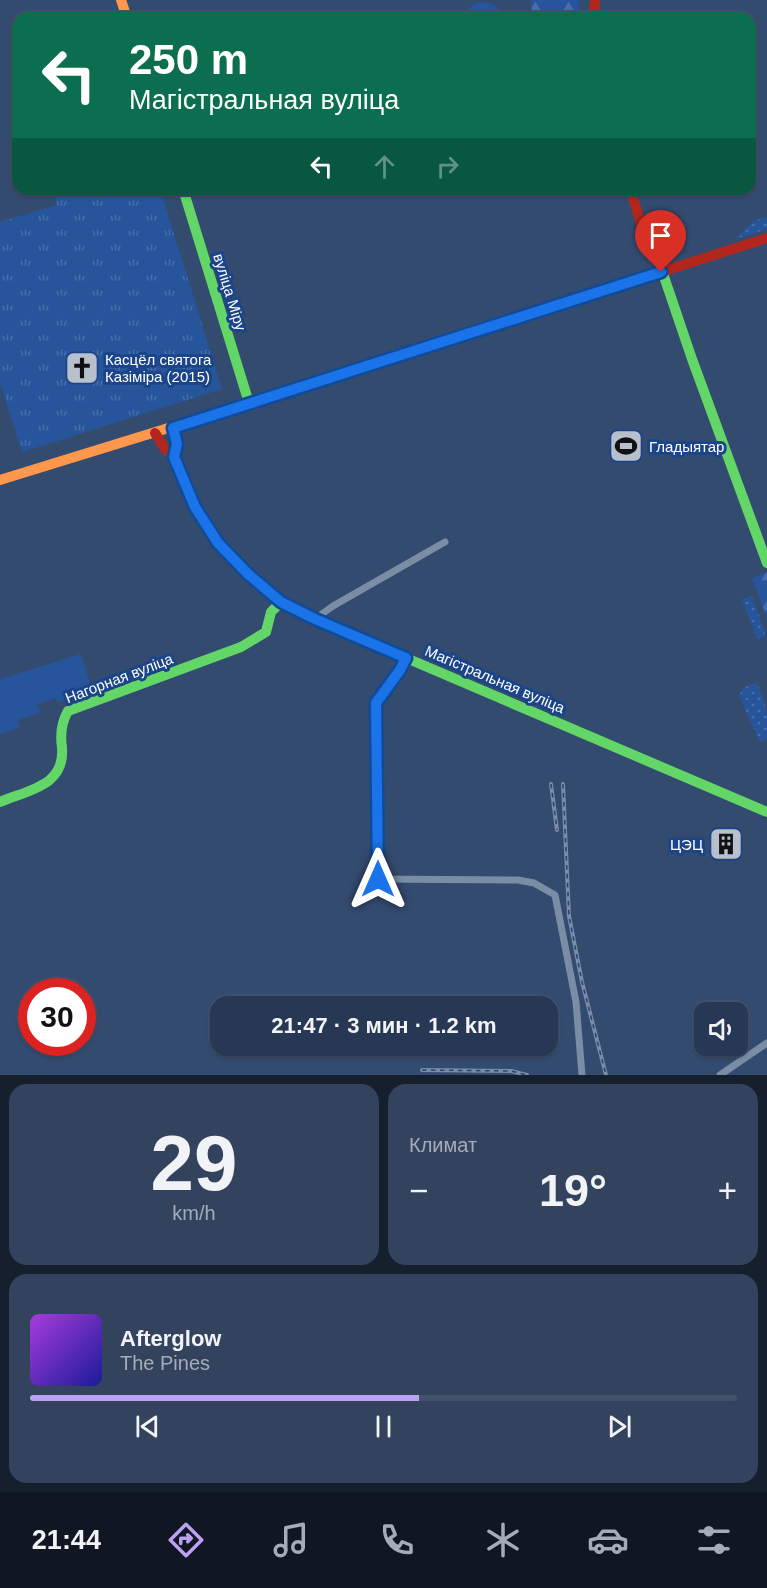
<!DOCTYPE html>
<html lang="ru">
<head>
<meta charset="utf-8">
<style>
  body { margin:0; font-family:Arial,sans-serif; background:#33435e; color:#f1f3f6; height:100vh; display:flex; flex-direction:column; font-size:22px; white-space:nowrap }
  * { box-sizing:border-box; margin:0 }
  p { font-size:20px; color:#a4acb8 }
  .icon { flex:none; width:33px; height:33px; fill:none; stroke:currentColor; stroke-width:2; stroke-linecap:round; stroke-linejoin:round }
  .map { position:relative; height:1075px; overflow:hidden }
  .sheet { display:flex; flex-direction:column; gap:9px; padding:9px; background:#151f2e; flex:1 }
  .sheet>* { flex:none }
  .top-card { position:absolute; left:12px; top:12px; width:744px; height:183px; border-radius:18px; box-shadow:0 2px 4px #0004,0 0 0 2px #43526b; background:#0b6e4f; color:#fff; overflow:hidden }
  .tools { position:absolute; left:694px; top:1002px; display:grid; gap:12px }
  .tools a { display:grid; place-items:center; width:54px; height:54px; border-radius:12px; background:#273854; box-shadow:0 2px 4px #0004,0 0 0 2px #43526b; font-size:30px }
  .speed { position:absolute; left:18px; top:978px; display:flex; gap:12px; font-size:30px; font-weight:700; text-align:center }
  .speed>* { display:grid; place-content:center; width:78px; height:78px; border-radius:50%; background:#273854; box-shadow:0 2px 4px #0004,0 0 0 2px #43526b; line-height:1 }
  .speed .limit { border:9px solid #d22; background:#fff; color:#111 }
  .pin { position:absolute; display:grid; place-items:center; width:51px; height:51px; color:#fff; margin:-62px -26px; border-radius:50% 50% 50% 0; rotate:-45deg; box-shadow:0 0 6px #0007 }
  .pin .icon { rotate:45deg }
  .me { position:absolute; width:66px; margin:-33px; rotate:0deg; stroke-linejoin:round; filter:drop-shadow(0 0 4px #0008) }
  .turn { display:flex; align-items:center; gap:21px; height:126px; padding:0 18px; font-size:27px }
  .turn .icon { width:78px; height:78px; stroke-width:2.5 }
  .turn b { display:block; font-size:42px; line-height:51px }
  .lanes { display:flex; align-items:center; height:57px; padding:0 18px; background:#0003; justify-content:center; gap:30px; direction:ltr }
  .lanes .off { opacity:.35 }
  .big { font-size:45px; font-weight:600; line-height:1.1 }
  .sheet .card { flex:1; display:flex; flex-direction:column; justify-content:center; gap:9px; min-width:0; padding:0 21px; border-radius:18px; background:#33435e }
  .sheet .dial { align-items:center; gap:0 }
  .dial b { font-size:78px; line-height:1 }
  .song { display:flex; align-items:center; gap:18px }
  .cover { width:72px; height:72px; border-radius:9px; background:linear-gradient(135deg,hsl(280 70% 55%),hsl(240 70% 35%)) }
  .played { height:6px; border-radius:3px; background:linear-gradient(90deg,#bca0f2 55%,#43526b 55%) }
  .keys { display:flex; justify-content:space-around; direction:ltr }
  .heat { display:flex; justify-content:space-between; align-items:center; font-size:33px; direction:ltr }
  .sheet .tiles { flex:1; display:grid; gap:9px; grid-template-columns:1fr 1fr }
  .card:last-child { grid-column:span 2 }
  .trip { position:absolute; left:210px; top:996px; width:348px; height:60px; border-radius:18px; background:#273854; box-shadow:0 2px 4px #0004,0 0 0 2px #43526b; font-weight:600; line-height:60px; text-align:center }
  .tab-bar { display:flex; height:96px; justify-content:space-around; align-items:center; background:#101622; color:#a4acb8 }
  .tab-bar .icon { width:42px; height:42px }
  .tab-bar .active { color:#bca0f2 }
  .tab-bar b { font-size:27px; color:#f1f3f6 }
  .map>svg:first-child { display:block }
  .grass { fill:url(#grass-dots) }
  .forest { fill:url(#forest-firs) }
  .park { fill:url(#park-tufts) }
  .pitch { fill:#27559b }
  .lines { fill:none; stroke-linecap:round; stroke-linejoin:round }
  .street { stroke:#7b8ca5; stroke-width:7 }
  .fast { stroke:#63d668; stroke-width:10 }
  .slow { stroke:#ff974d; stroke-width:10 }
  .jam { stroke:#b3261e; stroke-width:10 }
  .rail-casing { stroke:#7c8ca4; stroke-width:4 }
  .rail { stroke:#1c4589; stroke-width:1.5; stroke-dasharray:4.5; stroke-linecap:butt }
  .route-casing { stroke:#114b97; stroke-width:15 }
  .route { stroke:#1a73e8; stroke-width:10 }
  .labels { text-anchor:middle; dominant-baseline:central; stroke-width:6; stroke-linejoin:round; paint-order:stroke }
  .street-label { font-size:15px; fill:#fff; stroke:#1c4589 }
  .poi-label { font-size:15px; fill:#fff; stroke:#1c4589; text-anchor:start }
</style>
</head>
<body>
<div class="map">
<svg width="767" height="1075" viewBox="0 0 767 1075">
  <defs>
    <pattern id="grass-dots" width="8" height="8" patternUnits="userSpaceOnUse" patternTransform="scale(1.5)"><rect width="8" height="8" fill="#27559b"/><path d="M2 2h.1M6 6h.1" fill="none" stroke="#476eaa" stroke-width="1.8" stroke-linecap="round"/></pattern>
    <pattern id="forest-firs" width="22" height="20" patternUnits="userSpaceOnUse" patternTransform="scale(1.5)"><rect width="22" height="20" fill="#27559b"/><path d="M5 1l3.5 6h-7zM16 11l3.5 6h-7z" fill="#476eaa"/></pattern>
    <pattern id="park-tufts" width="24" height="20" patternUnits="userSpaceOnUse" patternTransform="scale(1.5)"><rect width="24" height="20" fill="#27559b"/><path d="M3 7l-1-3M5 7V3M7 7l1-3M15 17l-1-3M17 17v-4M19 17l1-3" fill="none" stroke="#476eaa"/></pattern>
  </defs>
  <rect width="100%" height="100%" fill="#344b70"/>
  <g class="grass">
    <path d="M767,217V229L735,239L753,221Z"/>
    <path d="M752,596L766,636L757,639L742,599Z"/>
    <path d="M757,683L767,710V739L760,742L739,696L743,688Z"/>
  </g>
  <g class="forest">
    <path d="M531,0H579L578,18H550L548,13H538L531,9Z"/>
    <path d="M767,572V618L752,578Z"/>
  </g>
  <path class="park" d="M52,189H160L222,389L22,452L0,383V222L57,205Z"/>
  <g class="pitch">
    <path d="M485,2L496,6L503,18H463C467,8 474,2 485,2Z"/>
    <path d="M81,654L92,691L58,702L56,698L37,704L40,713L18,720L20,728L0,734V679Z"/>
  </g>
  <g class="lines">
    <g class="street">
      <path d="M315,619L333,606L445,542"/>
      <path d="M406,658L400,670L376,703L378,879L518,880L534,883L555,895L576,1002L582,1075"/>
      <path d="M720,1075L767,1043"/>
    </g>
    <g class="fast">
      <path d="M183,189L249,403"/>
      <path d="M647,239L657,256L692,359L767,563"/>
      <path d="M357,637L767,812"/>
      <path d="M0,802C28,790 65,786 62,748C60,734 61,723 68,711L241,647L266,632L271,612L281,602"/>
    </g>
    <g class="slow">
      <path d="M121,0L127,18"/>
      <path d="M173,428L177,444L174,457"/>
      <path d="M0,480L321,381"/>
    </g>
    <g class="jam">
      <path d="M594,18L595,0"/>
      <path d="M630,189L648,245"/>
      <path d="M321,381L767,238"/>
      <path d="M155,433L165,449L174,457L195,507L218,543L248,574L273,595L315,619L357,637"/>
    </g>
    <defs>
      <g id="rail">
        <path d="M551,784L557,830"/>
        <path d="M563,784L569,916L582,982L606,1075"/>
        <path d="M422,1070L511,1071L527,1075"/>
      </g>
    </defs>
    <use href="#rail" class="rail-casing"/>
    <use href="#rail" class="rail"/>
  </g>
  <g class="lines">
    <defs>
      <path id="route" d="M378,879L376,703L400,670L406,658L315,619L281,602L248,574L218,543L195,507L174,457L177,444L173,428L661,272"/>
    </defs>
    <use href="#route" class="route-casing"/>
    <use href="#route" class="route"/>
  </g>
  <defs>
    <symbol id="church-square" viewBox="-11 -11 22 22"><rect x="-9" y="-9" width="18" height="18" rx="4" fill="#b8c0cd" stroke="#1c4589"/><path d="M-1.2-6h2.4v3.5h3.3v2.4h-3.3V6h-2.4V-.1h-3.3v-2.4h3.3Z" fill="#111"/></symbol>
    <symbol id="stadium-square" viewBox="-11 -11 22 22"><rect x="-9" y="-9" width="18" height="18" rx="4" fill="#b8c0cd" stroke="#1c4589"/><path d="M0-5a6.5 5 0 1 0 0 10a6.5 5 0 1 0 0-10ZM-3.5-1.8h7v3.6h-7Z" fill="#111"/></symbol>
    <symbol id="building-square" viewBox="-11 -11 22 22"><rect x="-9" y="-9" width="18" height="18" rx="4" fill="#b8c0cd" stroke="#1c4589"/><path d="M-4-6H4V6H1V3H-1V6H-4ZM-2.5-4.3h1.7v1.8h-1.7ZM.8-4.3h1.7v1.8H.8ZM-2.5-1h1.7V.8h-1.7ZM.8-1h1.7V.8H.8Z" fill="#111"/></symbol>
  </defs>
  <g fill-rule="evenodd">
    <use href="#church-square" x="63" y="349" width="38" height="38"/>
    <use href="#stadium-square" x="607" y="427" width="38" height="38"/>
    <use href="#building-square" x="707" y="825" width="38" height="38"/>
  </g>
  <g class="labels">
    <g class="street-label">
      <text transform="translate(230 292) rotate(73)">вуліца Міру</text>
      <text transform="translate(119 678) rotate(-21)">Нагорная вуліца</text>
      <text transform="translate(495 679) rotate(23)">Магістральная вуліца</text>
    </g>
    <g class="poi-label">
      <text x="105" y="359">Касцёл святога<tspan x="105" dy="17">Казіміра (2015)</tspan></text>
      <text x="649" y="446">Гладыятар</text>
      <text x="703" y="844" text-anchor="end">ЦЭЦ</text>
    </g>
  </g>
</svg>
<div class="tools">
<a><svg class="icon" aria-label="sound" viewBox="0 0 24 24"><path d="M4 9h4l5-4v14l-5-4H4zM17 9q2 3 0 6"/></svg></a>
</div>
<div class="speed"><div class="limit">30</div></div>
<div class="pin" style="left:661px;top:272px;background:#d93025"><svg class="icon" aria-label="arrive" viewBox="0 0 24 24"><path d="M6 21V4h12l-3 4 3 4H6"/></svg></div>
<svg class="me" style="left:378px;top:879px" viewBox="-20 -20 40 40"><path d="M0-17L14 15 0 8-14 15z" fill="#1a73e8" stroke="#fff" stroke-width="4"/></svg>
<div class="trip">21:47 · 3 мин · 1.2 km</div>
<div class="top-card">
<div class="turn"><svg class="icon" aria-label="left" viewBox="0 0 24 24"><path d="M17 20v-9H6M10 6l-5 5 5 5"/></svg><div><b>250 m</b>Магістральная вуліца</div></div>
<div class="lanes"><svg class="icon" aria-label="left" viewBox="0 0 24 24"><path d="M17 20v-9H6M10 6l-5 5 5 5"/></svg><svg class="icon off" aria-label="ahead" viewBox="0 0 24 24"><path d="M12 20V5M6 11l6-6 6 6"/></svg><svg class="icon off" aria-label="right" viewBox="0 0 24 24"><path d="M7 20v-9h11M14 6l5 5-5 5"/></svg></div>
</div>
</div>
<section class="sheet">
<div class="tiles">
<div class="card dial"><b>29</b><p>km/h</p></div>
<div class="card"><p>Климат</p>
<div class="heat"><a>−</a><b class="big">19°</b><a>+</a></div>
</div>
<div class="card">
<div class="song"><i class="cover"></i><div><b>Afterglow</b><p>The Pines</p></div></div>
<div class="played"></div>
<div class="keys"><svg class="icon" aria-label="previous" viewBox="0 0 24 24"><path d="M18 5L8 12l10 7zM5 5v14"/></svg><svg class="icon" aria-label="pause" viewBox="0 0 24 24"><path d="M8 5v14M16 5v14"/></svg><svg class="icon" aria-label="next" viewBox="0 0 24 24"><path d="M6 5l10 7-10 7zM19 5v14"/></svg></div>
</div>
</div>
</section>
<nav class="tab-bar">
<b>21:44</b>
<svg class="icon active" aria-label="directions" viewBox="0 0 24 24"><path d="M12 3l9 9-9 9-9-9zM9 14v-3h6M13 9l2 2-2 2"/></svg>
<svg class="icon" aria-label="music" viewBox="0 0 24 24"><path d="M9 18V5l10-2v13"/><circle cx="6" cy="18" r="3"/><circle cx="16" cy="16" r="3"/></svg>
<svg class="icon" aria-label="phone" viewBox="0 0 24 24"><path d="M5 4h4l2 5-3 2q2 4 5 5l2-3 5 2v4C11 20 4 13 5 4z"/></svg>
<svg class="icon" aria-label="climate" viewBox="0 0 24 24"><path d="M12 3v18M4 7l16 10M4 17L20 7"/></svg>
<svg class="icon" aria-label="car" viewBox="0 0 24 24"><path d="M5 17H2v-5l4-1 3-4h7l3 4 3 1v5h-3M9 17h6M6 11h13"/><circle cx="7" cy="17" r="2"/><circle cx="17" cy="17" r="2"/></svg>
<svg class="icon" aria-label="filters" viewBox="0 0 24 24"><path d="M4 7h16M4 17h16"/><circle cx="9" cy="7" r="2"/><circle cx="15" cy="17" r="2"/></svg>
</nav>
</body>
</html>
